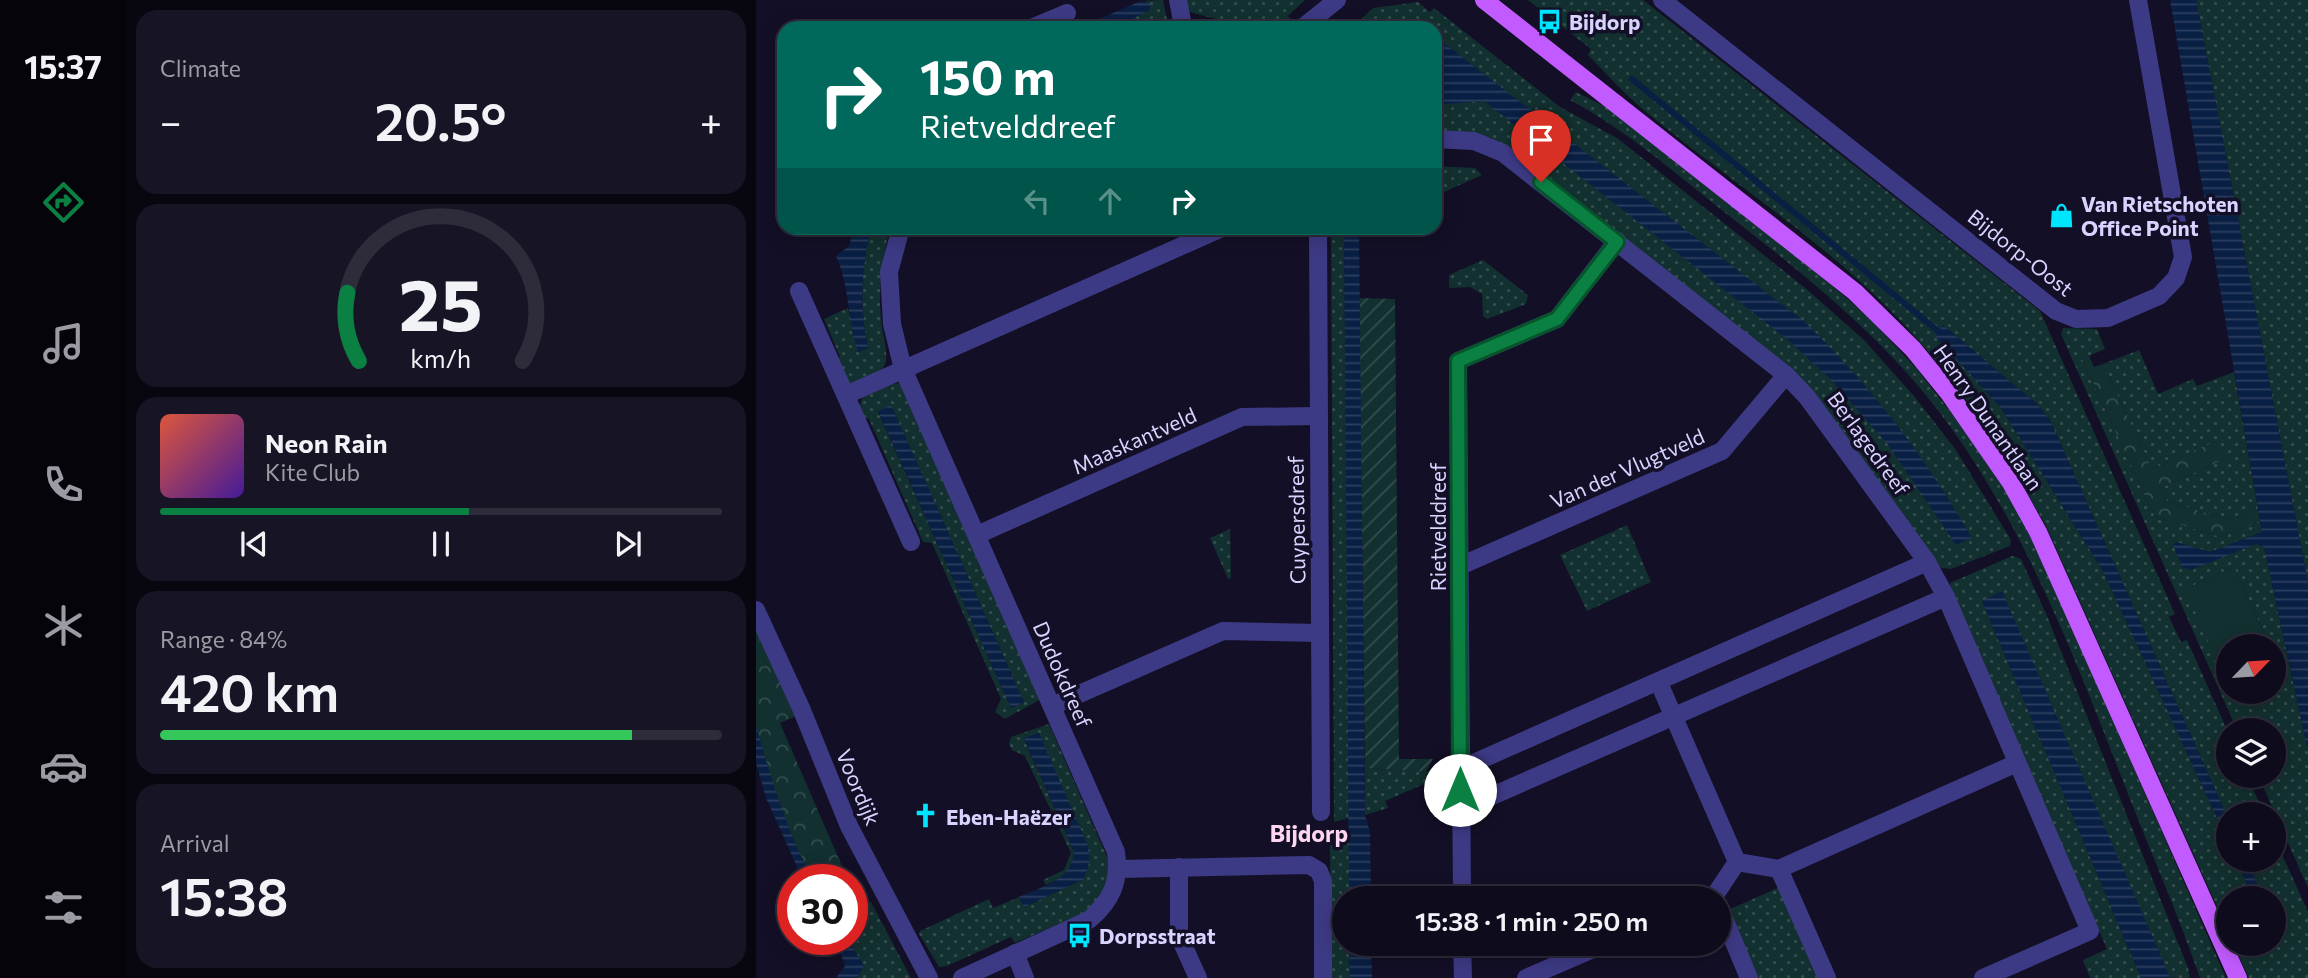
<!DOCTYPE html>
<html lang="en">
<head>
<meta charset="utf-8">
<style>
  body { margin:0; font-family:Commissioner,sans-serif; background:#171425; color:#f1f3f6; height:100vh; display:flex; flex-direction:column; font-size:26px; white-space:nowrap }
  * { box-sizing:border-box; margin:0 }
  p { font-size:23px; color:#9b9ba3 }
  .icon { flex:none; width:38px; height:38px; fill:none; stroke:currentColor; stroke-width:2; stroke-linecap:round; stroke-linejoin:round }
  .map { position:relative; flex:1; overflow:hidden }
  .details { display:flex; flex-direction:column; gap:10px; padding:10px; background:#08060f; width:630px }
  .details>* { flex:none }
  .guide { position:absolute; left:21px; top:21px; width:665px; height:214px; border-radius:21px; box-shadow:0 4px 18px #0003,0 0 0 2px #2e2b3b; background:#00695c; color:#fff; overflow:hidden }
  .needle { width:46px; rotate:65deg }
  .tools { position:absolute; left:1460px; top:634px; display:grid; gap:14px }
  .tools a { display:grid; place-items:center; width:70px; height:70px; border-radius:50%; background:#0e0b1c; box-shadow:0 4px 18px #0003,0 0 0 2px #2e2b3b; font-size:35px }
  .speed { position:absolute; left:21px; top:864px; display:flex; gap:14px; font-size:35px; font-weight:700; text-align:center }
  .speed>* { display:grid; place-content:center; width:91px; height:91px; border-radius:50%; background:#0e0b1c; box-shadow:0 4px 18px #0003,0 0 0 2px #2e2b3b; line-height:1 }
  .speed .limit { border:10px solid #d22; background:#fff; color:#111 }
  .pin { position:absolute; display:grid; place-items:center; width:60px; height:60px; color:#fff; margin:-72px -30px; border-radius:50% 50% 50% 0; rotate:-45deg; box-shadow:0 0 7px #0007 }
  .pin .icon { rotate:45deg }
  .me { position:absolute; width:77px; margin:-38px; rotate:0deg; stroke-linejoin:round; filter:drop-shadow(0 0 5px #0008) }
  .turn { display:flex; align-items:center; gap:24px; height:147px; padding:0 28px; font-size:32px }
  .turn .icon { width:91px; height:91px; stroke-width:2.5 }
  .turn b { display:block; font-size:49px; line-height:60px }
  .lanes { display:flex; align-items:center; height:66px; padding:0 28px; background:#0003; justify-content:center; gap:35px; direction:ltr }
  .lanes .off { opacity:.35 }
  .big { font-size:52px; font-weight:600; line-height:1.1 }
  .details .card { flex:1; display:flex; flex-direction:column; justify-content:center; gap:10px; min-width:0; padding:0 24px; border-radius:21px; background:#171425 }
  .details .dial { align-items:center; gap:0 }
  .dial svg { height:182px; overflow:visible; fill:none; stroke:#2e2b3b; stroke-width:7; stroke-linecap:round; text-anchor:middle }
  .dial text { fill:#f1f3f6; stroke:none }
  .song { display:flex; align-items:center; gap:21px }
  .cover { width:84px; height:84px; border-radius:10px; background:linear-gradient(135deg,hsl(10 70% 55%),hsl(260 70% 35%)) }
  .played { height:7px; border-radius:4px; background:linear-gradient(90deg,#0b8043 55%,#2e2b3b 55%) }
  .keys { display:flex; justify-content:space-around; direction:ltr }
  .heat { display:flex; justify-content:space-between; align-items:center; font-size:38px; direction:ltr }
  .charge { height:10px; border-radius:5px; background:linear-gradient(90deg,#34c759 84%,#2e2b3b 0) }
  .trip { position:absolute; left:576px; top:886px; width:399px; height:70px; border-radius:35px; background:#0e0b1c; box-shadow:0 4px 18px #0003,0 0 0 2px #2e2b3b; font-weight:600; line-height:70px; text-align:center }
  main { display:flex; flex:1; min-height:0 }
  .tabs { display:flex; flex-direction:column; width:126px; justify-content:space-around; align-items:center; background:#06040b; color:#9b9ba3 }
  .tabs .icon { width:49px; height:49px }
  .tabs .active { color:#0b8043 }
  .tabs b { font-size:32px; color:#f1f3f6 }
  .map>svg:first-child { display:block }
  .grass { fill:url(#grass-dots); fill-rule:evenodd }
  .forest { fill:url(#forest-crowns) }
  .garden { fill:url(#garden-furrows) }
  .pitch { fill:#12302f }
  .water { fill:url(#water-rules) }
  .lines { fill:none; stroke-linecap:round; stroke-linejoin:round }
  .stream { stroke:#0a1f44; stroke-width:6 }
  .minor { stroke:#3d3a85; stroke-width:18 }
  .major { stroke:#c25bff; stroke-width:18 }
  .route-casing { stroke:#07532c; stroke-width:18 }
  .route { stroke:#0b8043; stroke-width:12 }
  .labels { text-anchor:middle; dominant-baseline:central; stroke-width:7; stroke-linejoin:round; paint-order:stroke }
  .poi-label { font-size:21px; font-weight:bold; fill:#d9d4ff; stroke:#130f26; text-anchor:start }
  .street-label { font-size:21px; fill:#d9d4ff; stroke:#130f26 }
  .neighbourhood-label { font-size:23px; font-weight:bold; fill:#ffd6f0; stroke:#130f26 }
</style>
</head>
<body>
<main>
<nav class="tabs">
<b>15:37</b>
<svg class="icon active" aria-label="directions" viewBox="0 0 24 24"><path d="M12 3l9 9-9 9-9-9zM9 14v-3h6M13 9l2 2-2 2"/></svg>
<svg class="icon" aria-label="music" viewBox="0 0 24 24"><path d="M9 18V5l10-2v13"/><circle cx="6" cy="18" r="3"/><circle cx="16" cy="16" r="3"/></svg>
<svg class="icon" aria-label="phone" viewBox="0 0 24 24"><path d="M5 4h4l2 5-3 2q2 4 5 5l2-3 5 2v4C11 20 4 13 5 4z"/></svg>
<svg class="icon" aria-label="climate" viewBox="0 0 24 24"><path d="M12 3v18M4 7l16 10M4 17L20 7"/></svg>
<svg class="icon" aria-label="car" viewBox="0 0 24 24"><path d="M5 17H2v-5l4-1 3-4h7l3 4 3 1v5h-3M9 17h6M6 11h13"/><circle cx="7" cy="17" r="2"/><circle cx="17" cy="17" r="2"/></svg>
<svg class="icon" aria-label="filters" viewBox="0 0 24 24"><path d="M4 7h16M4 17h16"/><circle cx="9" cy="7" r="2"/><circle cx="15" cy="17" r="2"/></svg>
</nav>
<section class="details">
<div class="card"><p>Climate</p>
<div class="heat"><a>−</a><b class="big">20.5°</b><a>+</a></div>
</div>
<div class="card dial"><svg viewBox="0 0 100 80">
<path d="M14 69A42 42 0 1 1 86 69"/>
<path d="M14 69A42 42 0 0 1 9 39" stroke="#0b8043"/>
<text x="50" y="56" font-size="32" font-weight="700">25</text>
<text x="50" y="72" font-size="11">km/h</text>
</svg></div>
<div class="card">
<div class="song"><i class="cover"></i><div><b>Neon Rain</b><p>Kite Club</p></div></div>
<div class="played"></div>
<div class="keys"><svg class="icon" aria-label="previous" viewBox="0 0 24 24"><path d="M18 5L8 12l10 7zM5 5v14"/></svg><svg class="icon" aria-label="pause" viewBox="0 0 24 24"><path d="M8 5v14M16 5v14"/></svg><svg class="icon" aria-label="next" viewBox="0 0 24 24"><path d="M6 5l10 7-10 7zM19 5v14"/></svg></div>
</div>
<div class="card"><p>Range · 84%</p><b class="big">420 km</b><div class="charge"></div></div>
<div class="card"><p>Arrival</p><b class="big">15:38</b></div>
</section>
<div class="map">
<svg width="1552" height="978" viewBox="0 0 1552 978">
  <defs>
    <pattern id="grass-dots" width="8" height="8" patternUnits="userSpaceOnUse" patternTransform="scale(1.75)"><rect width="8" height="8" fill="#12302f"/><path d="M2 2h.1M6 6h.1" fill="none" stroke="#344d4e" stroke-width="1.8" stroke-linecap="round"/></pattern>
    <pattern id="forest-crowns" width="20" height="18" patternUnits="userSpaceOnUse" patternTransform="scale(1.75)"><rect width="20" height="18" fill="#12302f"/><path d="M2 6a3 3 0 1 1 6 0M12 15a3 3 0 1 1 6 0" fill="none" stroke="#344d4e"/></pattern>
    <pattern id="garden-furrows" width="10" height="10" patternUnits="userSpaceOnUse" patternTransform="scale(1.75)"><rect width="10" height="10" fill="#12302f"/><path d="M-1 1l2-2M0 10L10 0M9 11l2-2" fill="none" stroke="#344d4e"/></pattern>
    <pattern id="water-rules" width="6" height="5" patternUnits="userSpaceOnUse" patternTransform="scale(1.75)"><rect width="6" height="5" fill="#0a1f44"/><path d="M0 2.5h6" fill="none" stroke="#2d3f60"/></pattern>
  </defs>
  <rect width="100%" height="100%" fill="#130f26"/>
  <g class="grass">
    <path d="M407,0L412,24L402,28H358L390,1H385Z"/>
    <path d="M429,0H549L532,16L537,22L531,28C496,28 468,22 434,12Z"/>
    <path d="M772,0H887L1284,311L1419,614L1413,617L1425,642L1431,640L1472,732V775H1491L1508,814H1472V818L1294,420L1281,404L1187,325L1180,336L1245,408L1347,571L1472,842V859H1480L1497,898H1472V931L1291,528C1248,449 1194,369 1129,305C1056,233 967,176 889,111C868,94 850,73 832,55L835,49Z"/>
    <path d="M1440,0H1552V583Z"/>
    <path d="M662,2L674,12L678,8L804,107L861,138L1048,287L1107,339L1157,395L1200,450L1255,540L1254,546L1195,569L1185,568L1056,393L745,144L679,132V28H596L617,8Z"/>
    <path d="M820,92L850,107L1051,264L1110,315L1160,368L1208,429L1257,502L1294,577L1470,978H1444C1421,911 1392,846 1367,781C1314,646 1264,513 1173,399C1114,326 1041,269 967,211C918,172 870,130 814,100Z"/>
    <path d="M679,166L719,168L726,175L679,196Z"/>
    <path d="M115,228H134C126,260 121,292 126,326C127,337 133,355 129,364C123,378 105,383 91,383L79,361L84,357L68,319L92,308L102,352L112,348C103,305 105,270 115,228Z"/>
    <path d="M575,228H588L594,746L593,818L578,822Z"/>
    <path d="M727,260L772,295L770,304L731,319L727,316L726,294L714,287L693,288V275Z"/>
    <path d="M1307,328L1341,329L1349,349L1326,359L1399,517L1465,537L1504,521L1506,532L1454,552L1420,542L1426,567L1500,544L1508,547L1552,751V888L1502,775H1517V730H1481L1305,334ZM1478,567L1514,646H1517L1523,666L1517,669V691H1472V683L1430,589Z"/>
    <path d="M1383,350L1402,394L1437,379L1441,386L1478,372L1502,509L1473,520L1411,501L1405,488L1469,459L1461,441L1396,469L1347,364Z"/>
    <path d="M144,383L285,699L249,719L239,712L245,699L176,543L167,542L113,419L105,416L102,410L107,396L131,385ZM135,405L268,702L255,708L122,412Z"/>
    <path d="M871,525L895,582L831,611L804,555Z"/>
    <path d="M474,529L475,578L472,579L454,538Z"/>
    <path d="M1256,556L1265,559L1291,616L1432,968L1434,978H1414L1246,592L1226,601L1385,978H1334L1327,960L1351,949L1194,593V583Z"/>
    <path d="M293,724L352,859V875L348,891L338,905L326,914L259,943L255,937L191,966L183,967L163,934L164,931L233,899L237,908L263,897L268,907L328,879L283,733L268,739L318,852C317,872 307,877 290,885L287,880L308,870L315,853L269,756L256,750L253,744L255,737Z"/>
    <path d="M694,764L693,773L629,801L632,808L609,815V768L670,772Z"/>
    <path d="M1517,834L1552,912V978H1493L1477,943H1517V898C1501,894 1496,873 1490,859H1517Z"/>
    <path d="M593,836V898H588V943H593L594,978H575L574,843Z"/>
    <path d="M1024,887L1064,978H1003L972,910Z"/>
    <path d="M115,902L154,976V978H101L108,966L92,940H96V911Z"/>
  </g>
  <g class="forest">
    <path d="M1333,356L1338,367L1347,364L1396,469L1462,440L1469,459L1405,488L1411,501L1473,520L1502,509L1504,521L1465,537L1399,517L1326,359Z"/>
    <path d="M0,630L40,716L24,723L92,880H57C32,835 9,779 0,728C0,698 0,661 0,630Z"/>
  </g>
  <path class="garden" d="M603,298L639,299L643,759H677L670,772L609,768Z"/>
  <path class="pitch" d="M1478,567L1514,646H1472L1471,683L1429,589Z"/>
  <g class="water">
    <path d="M1414,0H1440L1552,583V751L1508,547L1500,544L1435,570L1426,567L1417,545L1420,542L1454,552L1506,532Z"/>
    <path d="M385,1L394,4V10L358,28H322Z"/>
    <path d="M679,36L1050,323C1118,390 1168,455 1216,538L1200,545L1130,442L1073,378L1032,340L728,101L679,105Z"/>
    <path d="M98,228H115C105,270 103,305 112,348L102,352C91,320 94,286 80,256L93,246Z"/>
    <path d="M588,228H603L609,815L614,832L615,898H593Z"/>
    <path d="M1187,325L1281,404L1294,420L1472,818V842L1347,571L1245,408L1179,336Z"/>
    <path d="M135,405L268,702L255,708L122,411Z"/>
    <path d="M1246,591L1402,949L1414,978H1385L1226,601Z"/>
    <path d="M0,727C16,780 30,830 57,880H47L10,798L0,763Z"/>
    <path d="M283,733L332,846L334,861L328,879L268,907L263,897C286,886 316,881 318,852L268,738Z"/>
    <path d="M1480,859H1490L1502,886L1514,898H1497Z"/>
    <path d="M80,940H92L108,966L101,978H80L89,966Z"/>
    <path d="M593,943H615L616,978H594Z"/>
  </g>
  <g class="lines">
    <path class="stream" d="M876,79L1182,331"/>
    <g class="minor">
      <path d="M422,0L427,26"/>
      <path d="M906,0L1300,311L1320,319L1352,318L1403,296L1420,278L1427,257L1382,0"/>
      <path d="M275,28L311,13"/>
      <path d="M546,28L581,0"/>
      <path d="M679,139L718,141L747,153L1030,375L1051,397L1171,562L1190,597L1334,931L1227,978"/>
      <path d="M145,228L133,272L136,324L147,369L360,852C364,882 356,900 333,920L206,978"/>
      <path d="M562,228L565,812"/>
      <path d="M43,291L155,542"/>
      <path d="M90,395L466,228"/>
      <path d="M221,535L486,417L561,416"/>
      <path d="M704,566L966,451L1030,375"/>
      <path d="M0,610L45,708L93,826L173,978"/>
      <path d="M903,683L981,862"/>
      <path d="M296,706L467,631L564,633"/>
      <path d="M704,769L1171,562"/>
      <path d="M704,810L1190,597"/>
      <path d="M423,867V936L442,978"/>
      <path d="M362,869L553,865L563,871L567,881V978"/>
      <path d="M1023,869L1071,978"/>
      <path d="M706,898L702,361L801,319L861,241"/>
      <path d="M957,898L981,862L1023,869L1261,763"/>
      <path d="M962,904L993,978"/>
      <path d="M706,943L707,978"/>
      <path d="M259,953L269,978"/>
      <path d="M770,978L851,943"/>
    </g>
    <path class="major" d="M728,0L1099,292L1157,349L1192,392L1255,483L1282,532L1482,978"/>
  </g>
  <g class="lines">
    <defs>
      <path id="route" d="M704,790L702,361L801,319L861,242L785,182"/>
    </defs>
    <use href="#route" class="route-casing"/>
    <use href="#route" class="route"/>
  </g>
  <defs>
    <symbol id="bus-bare" viewBox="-9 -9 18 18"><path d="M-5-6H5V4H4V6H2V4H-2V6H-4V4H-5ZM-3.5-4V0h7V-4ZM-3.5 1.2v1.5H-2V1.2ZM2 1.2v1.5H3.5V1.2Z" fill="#00e5ff" stroke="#130f26" stroke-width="2.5" paint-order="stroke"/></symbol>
    <symbol id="shop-bare" viewBox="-9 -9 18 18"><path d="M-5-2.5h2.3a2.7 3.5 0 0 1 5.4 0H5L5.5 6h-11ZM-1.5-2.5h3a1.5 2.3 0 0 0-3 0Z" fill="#00e5ff" stroke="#130f26" stroke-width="2.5" paint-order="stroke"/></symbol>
    <symbol id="church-bare" viewBox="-9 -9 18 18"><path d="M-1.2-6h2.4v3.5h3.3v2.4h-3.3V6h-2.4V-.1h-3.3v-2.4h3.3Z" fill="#00e5ff" stroke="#130f26" stroke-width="2.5" paint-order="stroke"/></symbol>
  </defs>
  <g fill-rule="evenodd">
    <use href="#bus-bare" x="776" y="4" width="35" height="35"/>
    <use href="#shop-bare" x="1288" y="198" width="35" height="35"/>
    <use href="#church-bare" x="152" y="798" width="35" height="35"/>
    <use href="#bus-bare" x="306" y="918" width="35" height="35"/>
  </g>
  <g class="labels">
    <g class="poi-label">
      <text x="813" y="21">Bijdorp</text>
      <text x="1325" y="203">Van Rietschoten<tspan x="1325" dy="24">Office Point</tspan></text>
      <text x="190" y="816">Eben-Haëzer</text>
      <text x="343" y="935">Dorpsstraat</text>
    </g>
    <g class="street-label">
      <text transform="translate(1265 252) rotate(38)">Bijdorp-Oost</text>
      <text transform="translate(1233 417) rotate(55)">Henry Dunantlaan</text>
      <text transform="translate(378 440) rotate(-24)">Maaskantveld</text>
      <text transform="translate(1113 443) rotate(54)">Berlagedreef</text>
      <text transform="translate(871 468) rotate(-24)">Van der Vlugtveld</text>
      <text transform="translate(540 520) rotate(-91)">Cuypersdreef</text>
      <text transform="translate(681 527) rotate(-90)">Rietvelddreef</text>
      <text transform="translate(307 674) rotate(66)">Dudokdreef</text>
      <text transform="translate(103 787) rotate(67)">Voordijk</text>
    </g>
    <g class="neighbourhood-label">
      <text x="553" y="833">Bijdorp</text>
    </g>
  </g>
</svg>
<div class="tools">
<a><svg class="needle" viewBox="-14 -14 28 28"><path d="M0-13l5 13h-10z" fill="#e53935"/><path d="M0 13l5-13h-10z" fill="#9b9ba3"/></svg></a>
<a><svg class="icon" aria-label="layers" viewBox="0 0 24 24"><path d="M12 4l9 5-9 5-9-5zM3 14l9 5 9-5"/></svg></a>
<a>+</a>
<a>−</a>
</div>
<div class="speed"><div class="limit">30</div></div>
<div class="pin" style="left:785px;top:182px;background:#d93025"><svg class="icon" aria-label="arrive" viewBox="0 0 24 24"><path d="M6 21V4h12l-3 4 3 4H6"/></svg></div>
<svg class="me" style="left:704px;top:790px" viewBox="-20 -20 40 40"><circle r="19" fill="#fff"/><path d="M0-13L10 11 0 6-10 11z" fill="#0b8043"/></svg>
<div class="trip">15:38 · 1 min · 250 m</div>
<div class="guide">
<div class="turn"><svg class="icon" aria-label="right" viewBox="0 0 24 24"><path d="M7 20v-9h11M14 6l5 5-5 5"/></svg><div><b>150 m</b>Rietvelddreef</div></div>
<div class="lanes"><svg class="icon off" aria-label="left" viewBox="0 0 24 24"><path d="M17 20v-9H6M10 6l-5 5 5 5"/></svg><svg class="icon off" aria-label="ahead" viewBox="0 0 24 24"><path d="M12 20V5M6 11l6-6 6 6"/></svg><svg class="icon" aria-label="right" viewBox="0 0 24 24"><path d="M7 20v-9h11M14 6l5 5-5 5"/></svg></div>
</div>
</div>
</main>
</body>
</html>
